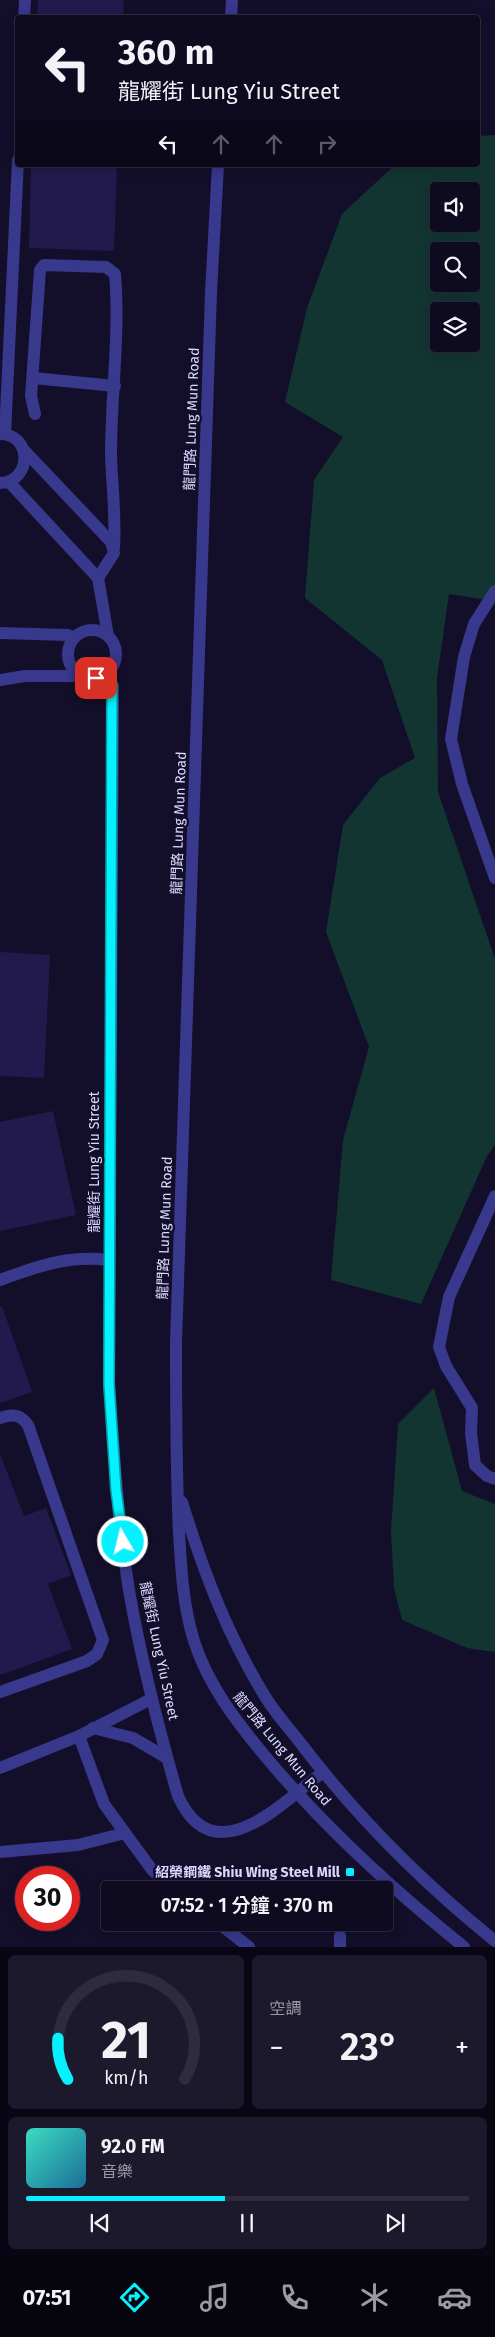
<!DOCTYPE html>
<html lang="zh-TW">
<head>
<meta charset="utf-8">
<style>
  body { margin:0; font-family:"Fira Sans","Noto Sans TC",sans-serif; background:#1c192d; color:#f1f3f6; height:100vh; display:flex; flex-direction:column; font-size:19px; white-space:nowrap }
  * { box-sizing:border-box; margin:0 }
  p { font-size:16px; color:#9b9ba5 }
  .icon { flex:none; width:28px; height:28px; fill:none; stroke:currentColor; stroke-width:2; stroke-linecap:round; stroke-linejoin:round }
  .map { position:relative; height:1947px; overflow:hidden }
  .panel { display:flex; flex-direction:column; gap:8px; padding:8px; background:#080612; flex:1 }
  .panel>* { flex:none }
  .top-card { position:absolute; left:15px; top:15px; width:465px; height:152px; border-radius:5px; box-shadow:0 2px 12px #0003,0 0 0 1px #2e2b3e; background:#0e0b20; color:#f1f3f6; overflow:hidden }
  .buttons { position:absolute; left:430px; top:182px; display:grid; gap:10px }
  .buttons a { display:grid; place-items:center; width:50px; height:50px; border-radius:5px; background:#0e0b20; box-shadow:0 2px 12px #0003,0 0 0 1px #2e2b3e; font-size:25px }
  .speed { position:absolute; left:15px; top:1866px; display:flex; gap:10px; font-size:25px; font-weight:700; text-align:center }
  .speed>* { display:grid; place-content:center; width:65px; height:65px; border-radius:50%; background:#0e0b20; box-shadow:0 2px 12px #0003,0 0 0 1px #2e2b3e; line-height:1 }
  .speed .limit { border:8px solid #d22; background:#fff; color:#111 }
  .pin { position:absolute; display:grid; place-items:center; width:42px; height:42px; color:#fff; margin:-21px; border-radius:10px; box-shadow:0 2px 8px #0006 }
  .me { position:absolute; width:55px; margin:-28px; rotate:352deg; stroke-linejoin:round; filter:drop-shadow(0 0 4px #0008) }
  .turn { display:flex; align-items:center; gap:18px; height:105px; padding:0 20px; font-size:22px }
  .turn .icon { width:65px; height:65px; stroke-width:2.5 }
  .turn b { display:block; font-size:35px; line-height:42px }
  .lanes { display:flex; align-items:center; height:48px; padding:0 20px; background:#0003; justify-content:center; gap:25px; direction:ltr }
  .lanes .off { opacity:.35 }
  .big { font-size:38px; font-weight:600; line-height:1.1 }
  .panel .widget { flex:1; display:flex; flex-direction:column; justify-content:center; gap:8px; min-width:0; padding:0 18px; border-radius:8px; background:#1c192d }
  .panel .dial { align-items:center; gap:0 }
  .dial svg { height:130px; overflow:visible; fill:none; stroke:#2e2b3e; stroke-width:7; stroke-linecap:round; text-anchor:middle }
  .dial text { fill:#f1f3f6; stroke:none }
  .song { display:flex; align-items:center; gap:15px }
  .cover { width:60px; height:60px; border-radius:8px; background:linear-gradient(135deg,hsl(170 70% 55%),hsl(200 70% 35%)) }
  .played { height:5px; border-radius:2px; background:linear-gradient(90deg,#05f1ff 45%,#2e2b3e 45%) }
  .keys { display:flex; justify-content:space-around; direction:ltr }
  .heat { display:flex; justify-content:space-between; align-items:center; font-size:28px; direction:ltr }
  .panel .tiles { flex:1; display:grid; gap:8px; grid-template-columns:1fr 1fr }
  .widget:last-child { grid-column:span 2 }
  .trip { position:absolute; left:101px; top:1881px; width:292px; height:50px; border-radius:5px; background:#0e0b20; box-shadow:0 2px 12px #0003,0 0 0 1px #2e2b3e; font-weight:600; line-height:50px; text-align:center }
  .tab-bar { display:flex; height:80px; justify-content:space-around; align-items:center; background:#06040d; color:#9b9ba5 }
  .tab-bar .icon { width:35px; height:35px }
  .tab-bar .current { color:#05f1ff }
  .tab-bar b { font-size:22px; color:#f1f3f6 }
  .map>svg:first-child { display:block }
  .green { fill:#123532; fill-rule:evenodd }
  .building { fill:#221a4d }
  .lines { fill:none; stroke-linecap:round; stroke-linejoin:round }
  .minor { stroke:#38388c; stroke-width:12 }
  .route-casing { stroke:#039da6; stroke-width:12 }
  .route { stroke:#05f1ff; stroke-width:9 }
  .poi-dot { fill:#05f1ff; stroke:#130f2b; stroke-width:2 }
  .labels { text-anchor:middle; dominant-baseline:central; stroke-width:5; stroke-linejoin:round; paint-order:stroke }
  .street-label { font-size:14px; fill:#dbd9ff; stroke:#130f2b }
  .poi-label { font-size:14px; font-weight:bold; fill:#dbd9ff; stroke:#130f2b; text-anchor:end }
</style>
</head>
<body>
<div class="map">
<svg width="495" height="1947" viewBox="0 0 495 1947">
  <rect width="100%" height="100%" fill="#130f2b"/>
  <g class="green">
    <path d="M495,135V601L449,594L437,678L438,792L495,959V1145L487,1156L421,1304L331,1280L343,1140L369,1047L326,932L343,825L380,778L415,758L382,660L305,598L314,480L343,437L285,402L307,308L342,214L395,165H478V136ZM439,191H471V224H439ZM439,251H471V284H439ZM439,311H471V344H439Z"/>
    <path d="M434,1388L462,1491L495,1504V1652L467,1648L402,1620L394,1588L391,1531L398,1424Z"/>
  </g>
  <g class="building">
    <path d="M38,0H124L123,18L37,16Z"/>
    <path d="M31,165H117L114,251L29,248Z"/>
    <path d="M0,952L50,955L44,1078L0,1076Z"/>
    <path d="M53,1111L76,1215L0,1231V1122Z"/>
    <path d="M2,1306L32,1392L0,1403V1307Z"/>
    <path d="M0,1454L24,1516L46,1508L71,1575L48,1584L72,1649L0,1675Z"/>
  </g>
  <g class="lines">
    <g class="minor">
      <path d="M24,18L25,0"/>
      <path d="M231,18L232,0"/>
      <path d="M218,165L211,292L176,1343C176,1406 176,1469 179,1532C181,1568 183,1606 194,1641C208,1685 236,1721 265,1756C324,1827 392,1889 464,1947"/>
      <path d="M33,378L115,386"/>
      <path d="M35,414L31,396L40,270L44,265L106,267L115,274C120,334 111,394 111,455C112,486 116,516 114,547"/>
      <path d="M0,434C33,434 32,482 0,483"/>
      <path d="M5,434L18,160"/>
      <path d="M23,449L111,542L114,553L98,578"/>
      <path d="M9,482L98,578L108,636"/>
      <path d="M495,591L474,624L464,657L451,739L462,784L495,878"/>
      <circle cx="92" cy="654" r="24"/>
      <path d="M0,633L68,635L74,638"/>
      <path d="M107,673L113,686L109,1384C114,1455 118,1526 130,1596C142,1663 159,1730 178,1796C214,1875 281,1804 323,1772"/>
      <path d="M0,680L25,676H81"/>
      <path d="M495,1196L449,1297L439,1347L446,1366L472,1408L471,1433L475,1465L487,1476L495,1479"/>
      <path d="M0,1280C38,1266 69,1255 109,1260"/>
      <path d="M0,1418C13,1414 20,1414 28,1425L103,1640L97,1654L87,1661L0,1692"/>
      <path d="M182,1502C203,1570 226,1632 263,1693C273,1711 289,1728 302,1745C358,1818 423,1883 495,1941"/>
      <path d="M93,1728L133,1738L167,1758"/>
      <path d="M79,1736L104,1804L125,1833"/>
      <path d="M0,1768L79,1736L151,1699"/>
      <path d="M0,1852L78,1845L125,1833L153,1871L175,1890"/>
      <path d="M217,1922L249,1947"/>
      <path d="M340,1947V1936"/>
    </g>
  </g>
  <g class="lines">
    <defs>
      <path id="route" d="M96,678L107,673L112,686L109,1384L116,1490L123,1542"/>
    </defs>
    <use href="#route" class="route-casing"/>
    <use href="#route" class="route"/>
  </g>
  <rect class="poi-dot" x="345" y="1867" width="10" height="10" rx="2.5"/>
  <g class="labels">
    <g class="street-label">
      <text transform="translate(192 419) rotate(-88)">龍門路 Lung Mun Road</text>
      <text transform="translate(179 823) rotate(-88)">龍門路 Lung Mun Road</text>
      <text transform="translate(94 1162) rotate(-90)">龍耀街 Lung Yiu Street</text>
      <text transform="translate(165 1228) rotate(-88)">龍門路 Lung Mun Road</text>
      <text transform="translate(159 1651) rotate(78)">龍耀街 Lung Yiu Street</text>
      <text transform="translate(282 1749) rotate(50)">龍門路 Lung Mun Road</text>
    </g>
    <g class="poi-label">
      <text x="340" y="1872">紹榮鋼鐵 Shiu Wing Steel Mill</text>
    </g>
  </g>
</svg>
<div class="buttons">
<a><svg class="icon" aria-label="sound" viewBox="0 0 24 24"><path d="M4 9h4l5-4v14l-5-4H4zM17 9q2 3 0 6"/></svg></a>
<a><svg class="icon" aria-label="search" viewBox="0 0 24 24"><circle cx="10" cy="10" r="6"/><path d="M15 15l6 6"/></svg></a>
<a><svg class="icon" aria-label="layers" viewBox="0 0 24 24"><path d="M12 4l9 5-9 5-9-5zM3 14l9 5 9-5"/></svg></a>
</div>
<div class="speed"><div class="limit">30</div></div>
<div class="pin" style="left:96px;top:678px;background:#d93025"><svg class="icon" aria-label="arrive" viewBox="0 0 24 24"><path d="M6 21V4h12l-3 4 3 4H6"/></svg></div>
<svg class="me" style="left:123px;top:1542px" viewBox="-20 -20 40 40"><circle r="17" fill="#05f1ff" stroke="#fff" stroke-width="3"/><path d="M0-11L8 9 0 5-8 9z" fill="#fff"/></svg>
<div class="trip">07:52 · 1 分鐘 · 370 m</div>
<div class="top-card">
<div class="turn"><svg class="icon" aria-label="left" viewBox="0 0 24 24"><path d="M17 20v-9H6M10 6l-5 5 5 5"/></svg><div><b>360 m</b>龍耀街 Lung Yiu Street</div></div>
<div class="lanes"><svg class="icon" aria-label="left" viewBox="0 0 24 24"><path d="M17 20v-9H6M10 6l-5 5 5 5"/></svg><svg class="icon off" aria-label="ahead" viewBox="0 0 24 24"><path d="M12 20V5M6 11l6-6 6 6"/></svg><svg class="icon off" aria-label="ahead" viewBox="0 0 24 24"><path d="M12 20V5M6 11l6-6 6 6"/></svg><svg class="icon off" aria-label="right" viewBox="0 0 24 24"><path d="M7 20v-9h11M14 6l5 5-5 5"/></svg></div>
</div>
</div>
<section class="panel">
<div class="tiles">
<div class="widget dial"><svg viewBox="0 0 100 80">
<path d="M14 69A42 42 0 1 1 86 69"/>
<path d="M14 69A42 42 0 0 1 8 44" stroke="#05f1ff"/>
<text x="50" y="56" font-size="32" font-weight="700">21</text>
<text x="50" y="72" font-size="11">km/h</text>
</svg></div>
<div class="widget"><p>空調</p>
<div class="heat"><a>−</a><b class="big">23°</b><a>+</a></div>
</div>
<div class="widget">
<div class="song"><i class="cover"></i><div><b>92.0 FM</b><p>音樂</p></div></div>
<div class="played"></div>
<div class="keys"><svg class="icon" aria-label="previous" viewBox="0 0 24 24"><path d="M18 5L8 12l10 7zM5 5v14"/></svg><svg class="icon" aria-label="pause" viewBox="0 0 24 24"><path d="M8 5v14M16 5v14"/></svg><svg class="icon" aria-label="next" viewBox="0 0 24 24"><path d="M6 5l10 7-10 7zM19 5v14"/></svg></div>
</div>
</div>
</section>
<nav class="tab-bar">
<b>07:51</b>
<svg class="icon current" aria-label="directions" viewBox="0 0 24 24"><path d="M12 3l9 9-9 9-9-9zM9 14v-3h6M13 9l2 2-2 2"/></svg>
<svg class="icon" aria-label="music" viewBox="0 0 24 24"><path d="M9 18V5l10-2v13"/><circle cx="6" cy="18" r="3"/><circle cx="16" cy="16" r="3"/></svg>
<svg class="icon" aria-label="phone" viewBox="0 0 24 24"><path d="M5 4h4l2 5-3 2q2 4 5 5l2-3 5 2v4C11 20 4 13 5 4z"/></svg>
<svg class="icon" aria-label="climate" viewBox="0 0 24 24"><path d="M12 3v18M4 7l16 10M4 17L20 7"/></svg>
<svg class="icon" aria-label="car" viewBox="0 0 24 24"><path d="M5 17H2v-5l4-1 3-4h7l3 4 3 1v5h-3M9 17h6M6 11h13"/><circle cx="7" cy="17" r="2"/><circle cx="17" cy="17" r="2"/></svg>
</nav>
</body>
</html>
